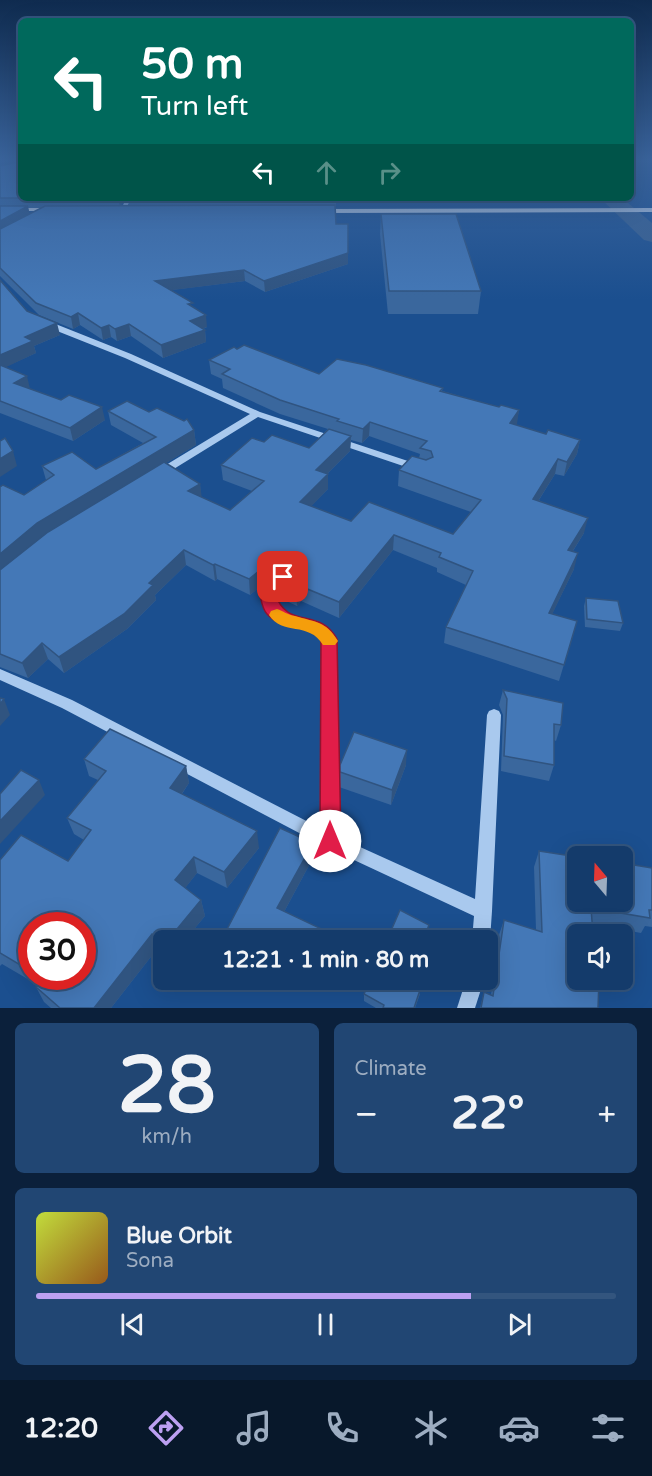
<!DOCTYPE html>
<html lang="en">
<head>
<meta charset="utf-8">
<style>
  body { margin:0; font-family:"Varela Round",sans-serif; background:#214673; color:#f1f3f6; height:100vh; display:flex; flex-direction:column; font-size:22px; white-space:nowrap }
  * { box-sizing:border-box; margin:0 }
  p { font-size:20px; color:#9dadc1 }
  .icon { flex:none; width:33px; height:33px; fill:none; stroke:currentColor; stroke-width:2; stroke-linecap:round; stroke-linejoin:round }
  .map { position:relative; height:1008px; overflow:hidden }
  .side { display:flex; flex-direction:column; gap:15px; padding:15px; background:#0b203b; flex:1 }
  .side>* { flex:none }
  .top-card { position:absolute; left:18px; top:18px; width:616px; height:183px; border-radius:9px; box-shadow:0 6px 24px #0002,0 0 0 2px #33557e; background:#00695c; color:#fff; overflow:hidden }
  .needle { width:39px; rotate:341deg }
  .fabs { position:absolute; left:567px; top:846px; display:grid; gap:12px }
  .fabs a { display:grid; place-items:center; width:66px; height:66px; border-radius:9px; background:#143b6b; box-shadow:0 6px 24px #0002,0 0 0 2px #33557e; font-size:30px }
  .speed { position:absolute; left:18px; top:912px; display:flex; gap:12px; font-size:30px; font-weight:700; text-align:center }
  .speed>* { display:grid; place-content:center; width:78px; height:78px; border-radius:50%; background:#143b6b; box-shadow:0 6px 24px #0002,0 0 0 2px #33557e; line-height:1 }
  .speed .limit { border:9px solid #d22; background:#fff; color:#111 }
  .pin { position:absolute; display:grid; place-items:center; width:51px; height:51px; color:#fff; margin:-26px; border-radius:12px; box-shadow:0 3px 9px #0006 }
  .me { position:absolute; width:66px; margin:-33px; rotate:0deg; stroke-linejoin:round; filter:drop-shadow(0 0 4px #0008) }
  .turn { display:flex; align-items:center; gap:21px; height:126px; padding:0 24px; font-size:27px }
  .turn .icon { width:78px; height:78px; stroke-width:2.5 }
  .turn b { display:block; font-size:42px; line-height:51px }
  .lanes { display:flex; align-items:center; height:57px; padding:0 24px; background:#0003; justify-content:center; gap:30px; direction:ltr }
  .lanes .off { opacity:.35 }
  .big { font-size:45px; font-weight:700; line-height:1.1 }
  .side .widget { flex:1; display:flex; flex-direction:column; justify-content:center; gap:9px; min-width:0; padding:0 21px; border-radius:9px; background:#214673 }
  .side .dial { align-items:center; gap:0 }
  .dial b { font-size:78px; line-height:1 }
  .song { display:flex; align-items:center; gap:18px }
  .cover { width:72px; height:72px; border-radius:9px; background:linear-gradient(135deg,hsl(70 70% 55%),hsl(30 70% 35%)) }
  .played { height:6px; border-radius:3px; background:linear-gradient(90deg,#bca0f2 75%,#33557e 75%) }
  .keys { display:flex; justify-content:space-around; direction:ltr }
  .heat { display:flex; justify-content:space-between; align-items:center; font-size:33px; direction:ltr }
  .side .tiles { flex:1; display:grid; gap:15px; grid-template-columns:1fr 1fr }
  .widget:last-child { grid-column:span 2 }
  .trip { position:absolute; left:153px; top:930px; width:345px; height:60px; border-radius:9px; background:#143b6b; box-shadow:0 6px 24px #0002,0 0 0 2px #33557e; font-weight:700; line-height:60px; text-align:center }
  .dock { display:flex; height:96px; justify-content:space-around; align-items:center; background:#08182b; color:#9dadc1 }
  .dock .icon { width:42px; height:42px }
  .dock .current { color:#bca0f2 }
  .dock b { font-size:27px; color:#f1f3f6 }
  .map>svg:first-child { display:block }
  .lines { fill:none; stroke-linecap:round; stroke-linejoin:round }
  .river { fill:#3c6290; fill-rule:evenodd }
  .minor { fill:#a9c9ee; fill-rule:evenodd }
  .major { fill:#f0f6ff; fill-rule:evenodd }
  .wall { fill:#3a679d; fill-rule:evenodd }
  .shaded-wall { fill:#305480 }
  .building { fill:#4478b7; stroke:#305480; stroke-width:1.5 }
  .route { fill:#e11d48; stroke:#92132f; stroke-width:1.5 }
  .slow { fill:#f59e0b }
</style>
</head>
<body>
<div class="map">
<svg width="652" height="1008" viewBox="0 0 652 1008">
  <rect width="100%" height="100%" fill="#1b4f8f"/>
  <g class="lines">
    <path class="river" d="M600,198H622L652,223V242L644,240Z"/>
    <g class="minor">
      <path d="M126,198H132L125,210H121Z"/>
      <path d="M42,321H48L131,354L260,412L423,466L424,468L419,471L415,470L258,417L164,475H156L155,473L156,471L250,414L125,358L42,325Z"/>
      <path d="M283,573L287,574L289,577L272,593C280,626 319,612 335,639L338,837L475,899L487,715L489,711L494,709L499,711L501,715L492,911L490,940L488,945V940H472L474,916L324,846L62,708L0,680V669L72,700L322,829L323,640C299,616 270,634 260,592L279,574Z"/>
      <path d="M466,980H484L475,1008H457Z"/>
    </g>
    <g class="major">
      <path d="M0,207H57L61,209L57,211H0Z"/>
      <path d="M652,208V212L316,213L312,211L316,209Z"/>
    </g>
  </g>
  <g class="wall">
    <path d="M5,159H21V198H125L120,206H129L128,198H336V224L348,264L265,292L245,281L171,290L193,308L207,327L203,329L205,330L206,342L163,358L131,336L117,341L111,337L103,340L80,325L73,329L39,315L0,276V166L21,161ZM28,208H42L29,214Z"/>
    <path d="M451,198H508V200L453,202Z"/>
    <path d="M560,198H598L597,202L563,203Z"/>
    <path d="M381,214L481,291L478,314H388L380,234Z"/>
    <path d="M0,280L27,311L60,335L34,346L36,353L5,367L30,389L105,420L73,441L0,413Z"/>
    <path d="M237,349L319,374L443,388L442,391L499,407L519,410L516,425L546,434L580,440L577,454L564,476L555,474L539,500L584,533L573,551L574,569L552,614L577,621L559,681L444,643L446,627L466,585L437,572V568L393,550L339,618L301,601L297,606L276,596L275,580L281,572H277L250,595L217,579L215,581L186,565L155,595L156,600L127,629L64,673L48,659L28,678L0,667V487L24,495L46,480L42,466L96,469L143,443L111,425L108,411L149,412L194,430L196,445L166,463L200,484L201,497L230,510L252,491L223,480L221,465L264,442L309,448L328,429L280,414L223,388L222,379L211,374L209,360ZM369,436L420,454L419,458L399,470L398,486L471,512L453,534L351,521L311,506L328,489L327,474L350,451L351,440L362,443Z"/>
    <path d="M586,598L623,623L620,631L585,627L584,606Z"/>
    <path d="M503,690L561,725L556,741L554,740V765L549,781L501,771L503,715L499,705Z"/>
    <path d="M84,759L186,766L189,783L182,794L259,848L227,888L197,873L185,888L201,900L205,916L185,940H164V955L157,949L111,1008H51L44,1002L36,987L38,985L2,964L0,966V860L68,861L84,840L74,834L67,818L98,780L89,776ZM32,926L82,976H32Z"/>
    <path d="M340,765H406L391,805L339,787Z"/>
    <path d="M313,843V858L284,912L328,940H225L224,935Z"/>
    <path d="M539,851L652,868V927L645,926L641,933L592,924L598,1008H480L484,992L491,995L499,935L504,920L536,930L534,867Z"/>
    <path d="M289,980H313L309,989Z"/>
    <path d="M409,980L408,981L420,994L415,1008H376L364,1001V994Z"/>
  </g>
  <g class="shaded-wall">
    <path d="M118,198H125L120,207Z"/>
    <path d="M28,206L30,216L0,232V221Z"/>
    <path d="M348,253V264L265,292L264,281Z"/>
    <path d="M244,270L245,281L157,292L155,281Z"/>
    <path d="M78,313L80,325L73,329L71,317Z"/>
    <path d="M206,315L207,327L191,333L190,321Z"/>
    <path d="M57,323L60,335L34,346L36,353L0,370V355L25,337Z"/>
    <path d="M129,324L131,336L117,341L115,329Z"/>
    <path d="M109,325L111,337L103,340L101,328Z"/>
    <path d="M205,330L206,342L163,358L161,345Z"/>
    <path d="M27,376L30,389L14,383Z"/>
    <path d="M102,407L105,420L73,441L70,428Z"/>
    <path d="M519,410L517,424L507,438L510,423Z"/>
    <path d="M370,422L369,436L362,443L363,429Z"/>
    <path d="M194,430L196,445L42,538L0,574V554L37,523Z"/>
    <path d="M351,436L350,451L316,485V470Z"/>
    <path d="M580,440L577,454L564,476L567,462Z"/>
    <path d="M13,451L17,466L0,477V459Z"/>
    <path d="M558,459L555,474L530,514L533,499Z"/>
    <path d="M328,474V489L301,517L300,502Z"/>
    <path d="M200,484L202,499L188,491Z"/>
    <path d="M588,518L584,533L564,565L568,550Z"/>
    <path d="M394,535L393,550L339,618V602Z"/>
    <path d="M184,550L186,565L155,595L156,600L127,629L64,673L59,657L149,583Z"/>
    <path d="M578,553L574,569L545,629L549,613Z"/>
    <path d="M277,557V572L250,595L249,579Z"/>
    <path d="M215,564L217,579L215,581L213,565Z"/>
    <path d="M300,586L301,601L297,606L296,590Z"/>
    <path d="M42,643L48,659L28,678L22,663Z"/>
    <path d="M4,699L10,715L0,726V704Z"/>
    <path d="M407,750L406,765L391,805L392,790Z"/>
    <path d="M186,766L189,783L174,805L170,788Z"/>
    <path d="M39,780L45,795L0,844V821Z"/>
    <path d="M257,831L259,848L227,888L224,872Z"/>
    <path d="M313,843V858L278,923L277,908Z"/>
    <path d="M194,857L197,873L179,896L175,880Z"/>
    <path d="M201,900L205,916L185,940H168Z"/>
    <path d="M429,925L428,932L425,940H423Z"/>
    <path d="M152,934L157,949L111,1008H94Z"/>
    <path d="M309,980H313L309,989Z"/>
  </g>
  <g class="building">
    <path d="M21,161V198H0V166Z"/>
    <path d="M335,205L336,224H348V253L264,281L244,270L155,281L193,303L188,304L206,315L190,321L205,330L161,345L129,324L115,329L109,325L101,328L78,313L71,317L36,303L0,268V229L45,206Z"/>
    <path d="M0,206H28L0,221Z"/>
    <path d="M381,214H456L481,291H389Z"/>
    <path d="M0,280L27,311L57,323L25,337L33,341L0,355Z"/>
    <path d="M244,345L319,374L337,359L366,365L443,388L440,391L499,407L501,405L519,410L510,423L546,434L548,430L580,440L567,462L558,459L533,499L588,518L568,550L578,553L549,613L577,621L564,665L446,627L473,571L439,557L441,553L394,535L339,602L300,586L296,590L275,580L291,562L287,556L277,557L249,579L215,564L213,565L184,550L149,583L153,585L124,614L59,657L42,643L22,663L0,654V570L48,532L164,462L200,484L188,491L230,510L264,481L221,465L252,438L264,442L272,435L309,448L329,429L351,436L316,470L328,474L300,502L351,521L369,502L453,534L481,500L399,470L412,456L426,460L433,457L431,451L420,448L427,441L370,422L363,429L337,421L339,419L280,400L222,374L230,369L209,360L234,347L237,349Z"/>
    <path d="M0,365L27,376L14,383L61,400L69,395L102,407L70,428L0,401Z"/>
    <path d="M127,401L149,412L157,408L184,421L187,419L194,430L37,523L0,554V487L3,485L24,495L54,475L42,466L72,452L96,469L156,437L108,411Z"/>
    <path d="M5,438L13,451L0,459V441Z"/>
    <path d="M586,598L618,601L623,623L587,619Z"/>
    <path d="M503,690L563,703L561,725L554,724V765L504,756L507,699Z"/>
    <path d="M0,698L4,699L0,704Z"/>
    <path d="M110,729L186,766L170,788L257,831L224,872L194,857L175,880L201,900L168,940H164V943L152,934L94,1008H60L36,987L43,979L39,976H82V926H32V972L0,953V860L21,835L68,861L91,830L67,818L106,771L84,759Z"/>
    <path d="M354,732L407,750L392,790L340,772V765Z"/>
    <path d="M21,770L39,780L0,821V794Z"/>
    <path d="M280,828L313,843L277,908L328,932L324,940H236L224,935Z"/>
    <path d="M539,851L578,857V902H622V863L652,868V910H649L650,918L591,908L593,934H578V980H599L598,1008H481L484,992L493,996L504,920L542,932Z"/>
    <path d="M400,910L429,925L423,940H387Z"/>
    <path d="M371,980H407L421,987L414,1008H383L384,1005L364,994Z"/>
  </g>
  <linearGradient id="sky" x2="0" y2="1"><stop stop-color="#0f2b4f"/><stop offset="0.53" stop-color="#39639b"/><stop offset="1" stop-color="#39639b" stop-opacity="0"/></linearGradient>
  <rect width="652" height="300" fill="url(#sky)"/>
  <path class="route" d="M283,571L290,577L275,593C287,631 319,606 337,639L341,841L338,848L330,851L323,848L320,841L321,640C310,623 282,631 267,614C262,609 261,598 259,592L278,573Z"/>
  <path class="slow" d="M277,609C283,611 288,615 295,616C315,622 326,621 338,641L335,645H323C309,621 282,636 269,615L271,611Z"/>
</svg>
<div class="fabs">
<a><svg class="needle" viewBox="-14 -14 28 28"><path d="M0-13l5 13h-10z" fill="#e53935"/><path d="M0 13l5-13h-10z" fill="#9dadc1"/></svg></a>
<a><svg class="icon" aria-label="sound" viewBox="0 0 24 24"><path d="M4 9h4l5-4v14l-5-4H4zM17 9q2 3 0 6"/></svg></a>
</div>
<div class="speed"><div class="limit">30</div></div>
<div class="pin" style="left:283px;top:577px;background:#d93025"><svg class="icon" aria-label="arrive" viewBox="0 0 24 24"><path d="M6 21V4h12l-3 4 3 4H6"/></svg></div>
<svg class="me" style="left:330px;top:841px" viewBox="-20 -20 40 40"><circle r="19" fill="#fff"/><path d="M0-13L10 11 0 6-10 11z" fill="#e11d48"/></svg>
<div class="trip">12:21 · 1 min · 80 m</div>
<div class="top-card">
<div class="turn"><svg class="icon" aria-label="left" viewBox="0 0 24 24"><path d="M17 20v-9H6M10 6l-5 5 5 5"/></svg><div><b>50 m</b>Turn left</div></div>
<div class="lanes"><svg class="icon" aria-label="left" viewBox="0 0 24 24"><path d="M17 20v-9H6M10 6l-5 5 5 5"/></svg><svg class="icon off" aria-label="ahead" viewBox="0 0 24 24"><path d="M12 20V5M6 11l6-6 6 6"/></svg><svg class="icon off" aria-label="right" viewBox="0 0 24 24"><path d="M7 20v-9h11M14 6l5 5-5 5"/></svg></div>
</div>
</div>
<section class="side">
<div class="tiles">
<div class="widget dial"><b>28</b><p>km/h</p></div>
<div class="widget"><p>Climate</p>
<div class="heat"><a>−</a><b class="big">22°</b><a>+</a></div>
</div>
<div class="widget">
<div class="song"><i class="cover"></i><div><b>Blue Orbit</b><p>Sona</p></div></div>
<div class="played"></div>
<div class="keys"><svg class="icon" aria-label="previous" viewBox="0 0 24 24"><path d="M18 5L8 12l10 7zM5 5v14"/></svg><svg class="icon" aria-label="pause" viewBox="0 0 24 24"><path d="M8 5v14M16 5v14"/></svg><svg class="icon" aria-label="next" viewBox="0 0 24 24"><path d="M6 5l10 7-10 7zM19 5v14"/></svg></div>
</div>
</div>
</section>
<nav class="dock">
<b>12:20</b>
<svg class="icon current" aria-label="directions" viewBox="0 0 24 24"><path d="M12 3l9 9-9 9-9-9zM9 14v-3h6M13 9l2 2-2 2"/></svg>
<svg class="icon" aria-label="music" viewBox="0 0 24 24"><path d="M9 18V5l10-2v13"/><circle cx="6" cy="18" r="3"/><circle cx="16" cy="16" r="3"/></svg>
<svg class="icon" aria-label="phone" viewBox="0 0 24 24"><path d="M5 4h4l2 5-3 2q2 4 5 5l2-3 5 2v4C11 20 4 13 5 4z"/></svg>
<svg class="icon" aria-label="climate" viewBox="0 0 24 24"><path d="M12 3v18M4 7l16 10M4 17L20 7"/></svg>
<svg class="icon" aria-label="car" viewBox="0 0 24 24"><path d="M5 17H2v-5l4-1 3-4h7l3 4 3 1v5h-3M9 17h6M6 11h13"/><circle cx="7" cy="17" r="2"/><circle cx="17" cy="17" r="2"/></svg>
<svg class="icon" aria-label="filters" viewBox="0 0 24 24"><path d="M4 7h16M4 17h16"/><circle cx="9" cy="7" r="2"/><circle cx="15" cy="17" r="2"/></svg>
</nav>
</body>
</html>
